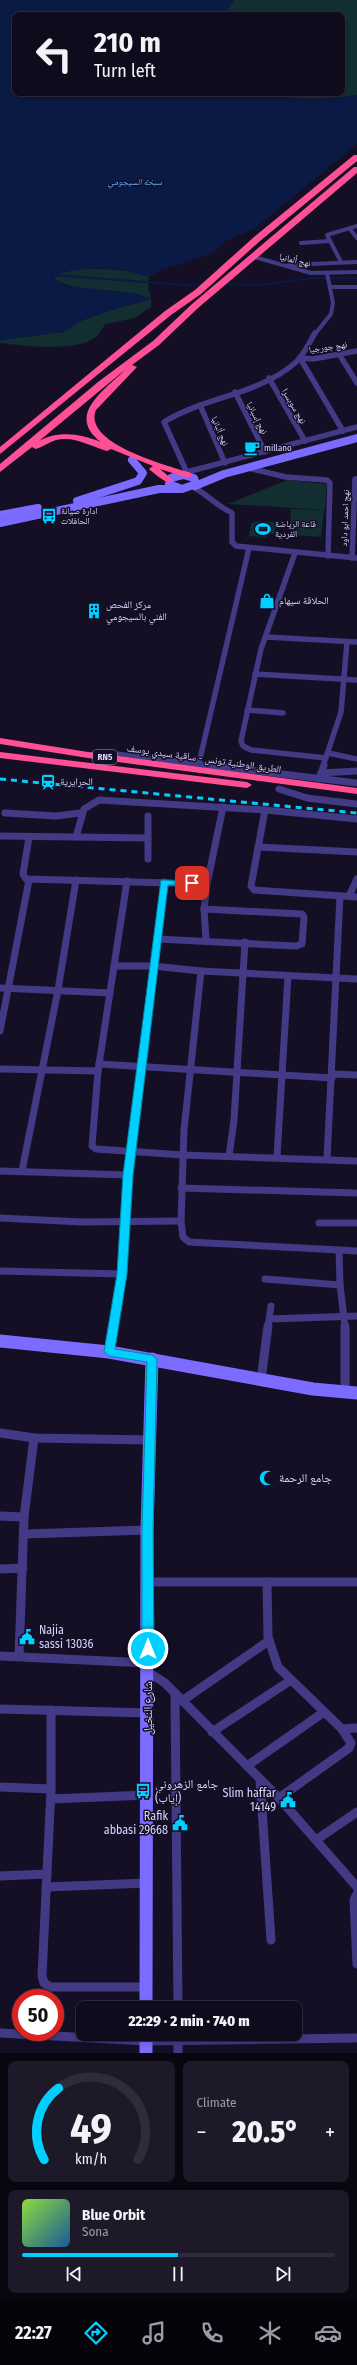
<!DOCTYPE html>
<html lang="en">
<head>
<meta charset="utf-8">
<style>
  body { margin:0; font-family:"Fira Sans Condensed","Noto Naskh Arabic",sans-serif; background:#1e1929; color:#f1f3f6; height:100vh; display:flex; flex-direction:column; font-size:15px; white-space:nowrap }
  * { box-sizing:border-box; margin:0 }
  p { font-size:13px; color:#9c9ba3 }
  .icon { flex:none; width:22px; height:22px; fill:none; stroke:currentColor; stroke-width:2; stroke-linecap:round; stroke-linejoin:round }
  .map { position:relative; height:2053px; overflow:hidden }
  .panel { display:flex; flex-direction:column; gap:8px; padding:8px; background:#09060f; flex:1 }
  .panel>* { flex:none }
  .guide { position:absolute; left:12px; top:12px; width:333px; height:84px; border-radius:8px; box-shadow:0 2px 6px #0003,0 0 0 1px #302b3b; background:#100b1c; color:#f1f3f6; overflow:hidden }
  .speed { position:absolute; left:12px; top:1989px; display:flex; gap:8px; font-size:20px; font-weight:700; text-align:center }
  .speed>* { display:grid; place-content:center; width:52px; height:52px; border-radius:50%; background:#100b1c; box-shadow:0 2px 6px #0003,0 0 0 1px #302b3b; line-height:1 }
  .speed .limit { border:6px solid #d22; background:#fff; color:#111 }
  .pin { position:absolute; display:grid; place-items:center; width:34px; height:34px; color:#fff; margin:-17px; border-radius:8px; box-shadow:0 2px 6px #0006 }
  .me { position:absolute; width:44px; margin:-22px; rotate:0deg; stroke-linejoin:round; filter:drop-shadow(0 0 3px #0008) }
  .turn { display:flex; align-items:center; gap:14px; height:84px; padding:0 16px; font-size:18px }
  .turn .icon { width:52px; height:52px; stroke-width:2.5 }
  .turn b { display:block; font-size:28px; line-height:34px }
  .big { font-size:30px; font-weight:800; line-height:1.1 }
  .panel .widget { flex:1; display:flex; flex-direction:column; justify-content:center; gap:6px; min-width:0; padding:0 14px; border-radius:8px; background:#1e1929 }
  .panel .dial { align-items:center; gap:0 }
  .dial svg { height:104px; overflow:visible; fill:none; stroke:#302b3b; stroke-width:7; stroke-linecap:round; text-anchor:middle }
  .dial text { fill:#f1f3f6; stroke:none }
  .song { display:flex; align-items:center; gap:12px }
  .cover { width:48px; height:48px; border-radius:6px; background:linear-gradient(135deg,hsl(90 70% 55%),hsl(210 70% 35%)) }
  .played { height:4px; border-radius:2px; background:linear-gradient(90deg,#00d0ff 50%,#302b3b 50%) }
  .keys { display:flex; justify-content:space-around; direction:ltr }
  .heat { display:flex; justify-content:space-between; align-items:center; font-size:22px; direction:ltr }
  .panel .tiles { flex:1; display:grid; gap:8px; grid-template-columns:1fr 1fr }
  .widget:last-child { grid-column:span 2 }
  .trip { position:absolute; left:76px; top:2001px; width:226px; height:40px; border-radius:8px; background:#100b1c; box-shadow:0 2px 6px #0003,0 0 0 1px #302b3b; font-weight:800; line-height:40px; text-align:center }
  .dock { display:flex; height:64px; justify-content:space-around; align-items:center; background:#06040b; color:#9c9ba3 }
  .dock .icon { width:28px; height:28px }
  .dock .active { color:#00d0ff }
  .dock b { font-size:18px; color:#f1f3f6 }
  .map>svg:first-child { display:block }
  .green { fill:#122e30 }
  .water { fill:#0a1a44 }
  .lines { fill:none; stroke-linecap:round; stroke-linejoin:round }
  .stream { stroke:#0a1a44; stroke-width:2 }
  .street-far3 { stroke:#433a85; stroke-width:4 }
  .street-far2 { stroke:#433a85; stroke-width:5.5 }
  .street-far1 { stroke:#433a85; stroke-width:7 }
  .street { stroke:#433a85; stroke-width:9 }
  .secondary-far1 { stroke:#7b6bff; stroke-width:8 }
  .secondary { stroke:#7b6bff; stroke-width:13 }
  .highway { fill:#ff4f95; fill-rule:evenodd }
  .rail { stroke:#00d0ff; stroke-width:3; stroke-dasharray:6 5; stroke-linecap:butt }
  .route { fill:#00d0ff; stroke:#0087a6 }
  .labels { text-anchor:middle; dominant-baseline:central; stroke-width:3; stroke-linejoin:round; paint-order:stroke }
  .far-water-label { font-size:9px; font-style:italic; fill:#62a9ff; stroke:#150f26 }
  .far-street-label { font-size:9px; fill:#dcd4ff; stroke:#150f26 }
  .far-poi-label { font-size:9px; fill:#dcd4ff; stroke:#150f26; text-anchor:start }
  .shield { fill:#150f26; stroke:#a099be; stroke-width:1 }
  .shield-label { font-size:9px; font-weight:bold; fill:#dcd4ff }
  .poi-label { font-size:10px; fill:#dcd4ff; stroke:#150f26; text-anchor:start }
  .street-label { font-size:10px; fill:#dcd4ff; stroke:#150f26 }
  .near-poi-label { font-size:12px; fill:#dcd4ff; stroke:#150f26; text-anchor:start }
  .near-street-label { font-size:12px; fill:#dcd4ff; stroke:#150f26 }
</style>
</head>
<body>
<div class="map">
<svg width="357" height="2053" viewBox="0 0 357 2053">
  <rect width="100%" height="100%" fill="#150f26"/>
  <g class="green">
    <path d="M234,0H357V95C337,98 295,103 277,93H342V15H227L225,12Z"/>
    <path d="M75,269C100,269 126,268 149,277C146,293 153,294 151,307L135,318L105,324C103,327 100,334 96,337C77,352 24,346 0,343V340L63,332L83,320L114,309L151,299C121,285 83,297 55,279L54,275Z"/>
    <path d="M287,480L327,484L325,510L228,504Z"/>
    <path d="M291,509L324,510L321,537L290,535Z"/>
    <path d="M256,521L276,522L275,534H267L266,538L249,536L251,524Z"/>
  </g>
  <path class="water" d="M0,0H234L225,12L227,15H15V93H277C295,103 337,98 357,95V144L254,229L225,241L215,252L161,270L149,277C121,266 83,266 55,275V279L67,286L134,293L152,299L114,309L83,320L63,332L0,340Z"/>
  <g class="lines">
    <g class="stream">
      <path d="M54,275L184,285L218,284"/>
      <path d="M223,284L259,285L313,278H357"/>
    </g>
    <g class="street-far3">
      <path d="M350,229L357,238"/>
      <path d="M301,243L329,241"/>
      <path d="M254,257L311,273L357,272"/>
      <path d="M341,262L327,235L357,226"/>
      <path d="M289,265L357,262"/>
      <path d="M330,287H357"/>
      <path d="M315,334L331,314L333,303L327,273"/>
    </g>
    <g class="street-far2">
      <path d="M339,354L357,383"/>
      <path d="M300,358L343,431"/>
      <path d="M300,358L313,359L357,351"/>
      <path d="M269,378L305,441"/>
      <path d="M235,392L265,452"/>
      <path d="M200,405L225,463"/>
      <path d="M248,468L286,477L327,480L330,483L328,556"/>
      <path d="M187,472L357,427"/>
      <path d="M188,475L164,422C204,397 258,395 295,363C304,355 309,343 315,333"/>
      <path d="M193,487C208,495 217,506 232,513V542L236,546L357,558"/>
      <path d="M295,553L261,649L241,741L243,746L251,750L326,758"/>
      <path d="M352,558L355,479H357"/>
      <path d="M266,637L357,642"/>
      <path d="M255,674L357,680"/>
      <path d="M247,710L283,713"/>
      <path d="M328,753L357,759"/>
      <path d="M88,755L107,753L216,766"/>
      <path d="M199,763L249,548"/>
      <path d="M323,766L341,712L347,642"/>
    </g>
    <g class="street-far1">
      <path d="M207,765L357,783"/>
      <path d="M321,773L357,771"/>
      <path d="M319,779L324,765"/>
      <path d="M279,789L307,798L357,804"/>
      <path d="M265,810L251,886L254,890L357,897"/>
      <path d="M5,813L56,816L80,813"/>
      <path d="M148,816V859"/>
      <path d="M0,836L148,838"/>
      <path d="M29,837L23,874L26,879L207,884"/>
      <path d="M76,837L84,809L99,800L265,810L357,819"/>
      <path d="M258,847L357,852"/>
      <path d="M127,881L98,1071L92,1146L96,1149L183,1155L357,1161"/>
      <path d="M349,896L357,879"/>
      <path d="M157,939L296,946L302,944L304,917L302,914L204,909"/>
      <path d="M206,940L204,909L207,884L223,807"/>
      <path d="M114,966H153L201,971L357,979"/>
      <path d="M201,971L184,1130L181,1221L183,1237L189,1242L357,1251"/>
      <path d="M0,988L110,993"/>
      <path d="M0,1031L29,880"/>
      <path d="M99,1064L332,1078"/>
      <path d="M0,1069L98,1071"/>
      <path d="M333,1074L357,1075"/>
      <path d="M229,1156L234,1120L245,942"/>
      <path d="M277,1157L288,976"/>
      <path d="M327,1159L340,896"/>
      <path d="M0,1171L128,1175"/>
      <path d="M22,1171L58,990L76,880"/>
      <path d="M181,1188L357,1193"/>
      <path d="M0,1218L82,1222L181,1221"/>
      <path d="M319,1223H357"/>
      <path d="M339,1250L340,1285L345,1327"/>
      <path d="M0,1271L122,1274"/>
      <path d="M265,1279L340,1285"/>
      <path d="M270,1319L357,1316"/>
      <path d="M113,1327L122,1274L128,1175L164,882"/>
      <path d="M268,1327L271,1306"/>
    </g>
    <g class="street">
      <path d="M345,1326V1393"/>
      <path d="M109,1352L113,1326"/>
      <path d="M261,1380L268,1326"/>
      <path d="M0,1433L34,1438L150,1440"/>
      <path d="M0,1516L24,1517"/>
      <path d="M25,1534L147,1530"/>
      <path d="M0,1569L23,1568"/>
      <path d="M148,1582H357"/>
      <path d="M267,1582L268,1637L278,1667L342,1729L357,1728"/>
      <path d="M0,1656L148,1663"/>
      <path d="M19,1656L24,1517L34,1438"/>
      <path d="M148,1672L165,1683L279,1798L357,1887"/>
      <path d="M175,1694L178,2008"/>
      <path d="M182,1701L267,1642"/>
      <path d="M0,1709L148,1713"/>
      <path d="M51,1710V1789L42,1976L44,1983L50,1987H146"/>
      <path d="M212,1732L291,1680"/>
      <path d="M247,1766L324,1712"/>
      <path d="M260,1780L271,1940"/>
      <path d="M0,1787L51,1789"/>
      <path d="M279,1798L349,1748L351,1743L342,1729"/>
      <path d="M51,1799L147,1795"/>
      <path d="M316,1840L357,1812"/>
      <path d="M0,1876L47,1874"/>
      <path d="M46,1887L147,1883"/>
      <path d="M357,1894L354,1900L357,1964"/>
      <path d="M0,2033L146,2041L357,2038"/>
      <path d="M178,2034V2053"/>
    </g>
    <g class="secondary-far1">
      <path d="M183,475L194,478L196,484L182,489L169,484L171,478Z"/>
      <path d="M195,486L224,474L357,438"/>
      <path d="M77,501L138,481L143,473L132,460"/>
      <path d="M0,515L38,508"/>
      <path d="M0,523L159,489H179"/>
    </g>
    <g class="secondary">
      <path d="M0,1341L109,1352L313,1389L357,1393"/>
      <path d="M146,2008L147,1530L152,1359"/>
      <path d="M146,2034V2053"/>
    </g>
    <g class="highway">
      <path d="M354,155H357V161L260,241L201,294L171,315L0,454V447L165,311L195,290L254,237Z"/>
      <path d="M354,167H357V173L198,308L159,345L132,365L137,367L96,410C82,444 169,466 191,473V477H185L160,469L173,480L169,483C165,482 152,472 149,469L153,466L111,449L107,451C89,446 75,436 56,440C49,442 43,447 36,449L32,447L0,472V464L98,382L153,341L192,304ZM126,369C105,390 65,415 101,442C81,434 59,430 39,441Z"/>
      <path d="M0,738L88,752L357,788V794L88,758L0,744Z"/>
      <path d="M0,752L247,782L252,785L247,788L0,758Z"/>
    </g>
    <path class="rail" d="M0,779L357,813"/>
  </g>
  <path class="route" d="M161,880L192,881L197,883L192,886L168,885L133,1175L127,1274L115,1349L152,1355L157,1359L153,1530L154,1649L148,1654L142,1649V1530L147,1362L109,1356L104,1352L117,1274L123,1175Z"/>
  <defs>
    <symbol id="cafe-bare" viewBox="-9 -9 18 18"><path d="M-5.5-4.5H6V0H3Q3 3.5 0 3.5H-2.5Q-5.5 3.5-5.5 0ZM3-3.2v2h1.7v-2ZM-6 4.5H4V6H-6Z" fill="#00d0ff" stroke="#150f26" stroke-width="2.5" paint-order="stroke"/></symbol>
    <symbol id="bus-bare" viewBox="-9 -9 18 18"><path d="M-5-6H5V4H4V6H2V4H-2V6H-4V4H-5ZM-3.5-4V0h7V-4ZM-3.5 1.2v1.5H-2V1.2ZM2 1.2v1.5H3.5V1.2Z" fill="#00d0ff" stroke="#150f26" stroke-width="2.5" paint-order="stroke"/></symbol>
    <symbol id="stadium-bare" viewBox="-9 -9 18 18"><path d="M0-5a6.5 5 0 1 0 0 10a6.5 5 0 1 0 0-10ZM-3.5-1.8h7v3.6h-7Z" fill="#00d0ff" stroke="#150f26" stroke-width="2.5" paint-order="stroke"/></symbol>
    <symbol id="shop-bare" viewBox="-9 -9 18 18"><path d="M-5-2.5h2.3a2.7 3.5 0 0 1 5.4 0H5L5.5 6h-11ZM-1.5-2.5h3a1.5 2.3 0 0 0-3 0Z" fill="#00d0ff" stroke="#150f26" stroke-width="2.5" paint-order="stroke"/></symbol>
    <symbol id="building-bare" viewBox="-9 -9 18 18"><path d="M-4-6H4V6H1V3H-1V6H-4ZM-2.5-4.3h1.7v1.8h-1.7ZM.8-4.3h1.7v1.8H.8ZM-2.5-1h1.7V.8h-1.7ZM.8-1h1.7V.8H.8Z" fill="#00d0ff" stroke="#150f26" stroke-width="2.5" paint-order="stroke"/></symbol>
    <symbol id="station-bare" viewBox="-9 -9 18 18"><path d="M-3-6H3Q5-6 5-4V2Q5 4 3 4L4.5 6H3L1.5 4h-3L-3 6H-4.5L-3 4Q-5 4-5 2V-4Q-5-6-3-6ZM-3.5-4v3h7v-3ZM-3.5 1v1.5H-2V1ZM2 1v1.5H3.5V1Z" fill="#00d0ff" stroke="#150f26" stroke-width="2.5" paint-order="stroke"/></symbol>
    <symbol id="mosque-bare" viewBox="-9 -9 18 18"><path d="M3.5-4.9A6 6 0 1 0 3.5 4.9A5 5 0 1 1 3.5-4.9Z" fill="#00d0ff" stroke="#150f26" stroke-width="2.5" paint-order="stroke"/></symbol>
    <symbol id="civic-bare" viewBox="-9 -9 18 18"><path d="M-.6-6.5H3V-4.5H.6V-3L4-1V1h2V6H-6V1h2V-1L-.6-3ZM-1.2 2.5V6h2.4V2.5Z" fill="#00d0ff" stroke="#150f26" stroke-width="2.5" paint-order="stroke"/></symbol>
  </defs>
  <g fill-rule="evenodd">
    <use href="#cafe-bare" x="241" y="437" width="22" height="22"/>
    <use href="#bus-bare" x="38" y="505" width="22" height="22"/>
    <use href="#stadium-bare" x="252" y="518" width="22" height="22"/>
    <use href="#shop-bare" x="256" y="590" width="22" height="22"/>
    <use href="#building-bare" x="83" y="600" width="22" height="22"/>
    <use href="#station-bare" x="37" y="771" width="22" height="22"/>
    <use href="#mosque-bare" x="256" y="1467" width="22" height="22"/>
    <use href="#civic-bare" x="16" y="1626" width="22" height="22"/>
    <use href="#bus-bare" x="132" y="1780" width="22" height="22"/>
    <use href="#civic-bare" x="277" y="1789" width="22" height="22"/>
    <use href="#civic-bare" x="169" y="1812" width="22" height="22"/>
  </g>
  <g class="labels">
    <g class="far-water-label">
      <text x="135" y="182">سبخة السيجومي</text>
    </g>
    <g class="far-street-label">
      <text transform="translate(295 260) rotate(13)">نهج ألمانيا</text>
      <text transform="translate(328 347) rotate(-8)">نهج جورجيا</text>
      <text transform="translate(294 406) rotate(60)">نهج سويسرا</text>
      <text transform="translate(257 418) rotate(63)">نهج إسبانيا</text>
      <text transform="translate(220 431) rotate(67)">نهج ألبانيا</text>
      <text transform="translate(345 518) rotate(-88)">نهج احمد ابو داود</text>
    </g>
    <g class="far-poi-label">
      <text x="264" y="448">millano</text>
      <text x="61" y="511">ادارة صيانة<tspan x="61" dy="10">الحافلات</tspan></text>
      <text x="275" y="524">قاعة الرياضة<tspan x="275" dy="10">الفردية</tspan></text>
    </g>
    <rect class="shield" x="93" y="750" width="24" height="14" rx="3"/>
    <g class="shield-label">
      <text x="105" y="757">RN5</text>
    </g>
    <g class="poi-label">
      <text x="279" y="601">الحلاقة سيهام</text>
      <text x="106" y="605">مركز الفحص<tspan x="106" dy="12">الفني بالسيجومي</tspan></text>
      <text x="60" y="782">الحرايرية</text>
    </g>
    <g class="street-label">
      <text transform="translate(204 759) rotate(8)">الطريق الوطنية تونس - ساقية سيدي يوسف</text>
    </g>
    <g class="near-poi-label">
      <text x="279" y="1478">جامع الرحمة</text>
      <text x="39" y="1630">Najia<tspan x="39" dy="14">sassi 13036</tspan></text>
      <text x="155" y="1784">جامع الزهروني<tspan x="155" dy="14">(إياب)</tspan></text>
      <text x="276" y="1793" text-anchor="end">Slim haffar<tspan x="276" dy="14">14149</tspan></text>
      <text x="168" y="1816" text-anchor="end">Rafik<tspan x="168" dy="14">abbasi 29668</tspan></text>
    </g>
    <g class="near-street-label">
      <text transform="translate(148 1708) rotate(-90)">شارع النخيل</text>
    </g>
  </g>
</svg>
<div class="speed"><div class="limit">50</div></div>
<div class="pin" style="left:192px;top:883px;background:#d93025"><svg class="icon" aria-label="arrive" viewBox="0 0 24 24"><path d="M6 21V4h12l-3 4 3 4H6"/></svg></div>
<svg class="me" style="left:148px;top:1649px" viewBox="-20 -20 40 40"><circle r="17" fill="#00d0ff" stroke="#fff" stroke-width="3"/><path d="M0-11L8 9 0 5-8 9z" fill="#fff"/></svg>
<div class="trip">22:29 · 2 min · 740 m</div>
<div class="guide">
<div class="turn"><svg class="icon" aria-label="left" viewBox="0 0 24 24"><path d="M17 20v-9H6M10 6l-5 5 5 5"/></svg><div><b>210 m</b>Turn left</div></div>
</div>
</div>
<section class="panel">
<div class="tiles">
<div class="widget dial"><svg viewBox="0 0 100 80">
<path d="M14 69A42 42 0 1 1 86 69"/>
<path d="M14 69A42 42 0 0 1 25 14" stroke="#00d0ff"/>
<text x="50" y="56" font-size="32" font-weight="700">49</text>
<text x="50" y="72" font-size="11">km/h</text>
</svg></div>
<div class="widget"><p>Climate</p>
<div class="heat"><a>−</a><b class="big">20.5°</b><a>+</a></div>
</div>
<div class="widget">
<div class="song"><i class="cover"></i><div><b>Blue Orbit</b><p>Sona</p></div></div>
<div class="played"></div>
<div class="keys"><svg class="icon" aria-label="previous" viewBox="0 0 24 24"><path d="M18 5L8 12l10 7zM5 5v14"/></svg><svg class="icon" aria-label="pause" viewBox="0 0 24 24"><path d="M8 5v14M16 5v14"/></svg><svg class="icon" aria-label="next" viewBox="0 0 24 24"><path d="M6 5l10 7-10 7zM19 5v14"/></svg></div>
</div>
</div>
</section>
<nav class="dock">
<b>22:27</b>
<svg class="icon active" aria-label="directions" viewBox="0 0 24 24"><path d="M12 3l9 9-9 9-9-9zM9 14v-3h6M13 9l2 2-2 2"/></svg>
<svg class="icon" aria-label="music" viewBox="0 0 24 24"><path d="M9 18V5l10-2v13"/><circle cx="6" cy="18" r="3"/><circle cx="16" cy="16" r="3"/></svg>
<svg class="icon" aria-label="phone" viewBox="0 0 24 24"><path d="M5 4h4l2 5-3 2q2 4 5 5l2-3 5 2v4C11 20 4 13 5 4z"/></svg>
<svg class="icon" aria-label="climate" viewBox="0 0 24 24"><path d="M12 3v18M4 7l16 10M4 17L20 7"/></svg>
<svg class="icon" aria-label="car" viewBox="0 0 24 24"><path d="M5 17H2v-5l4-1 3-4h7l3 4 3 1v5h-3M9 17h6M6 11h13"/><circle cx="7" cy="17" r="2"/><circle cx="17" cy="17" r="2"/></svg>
</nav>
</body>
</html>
